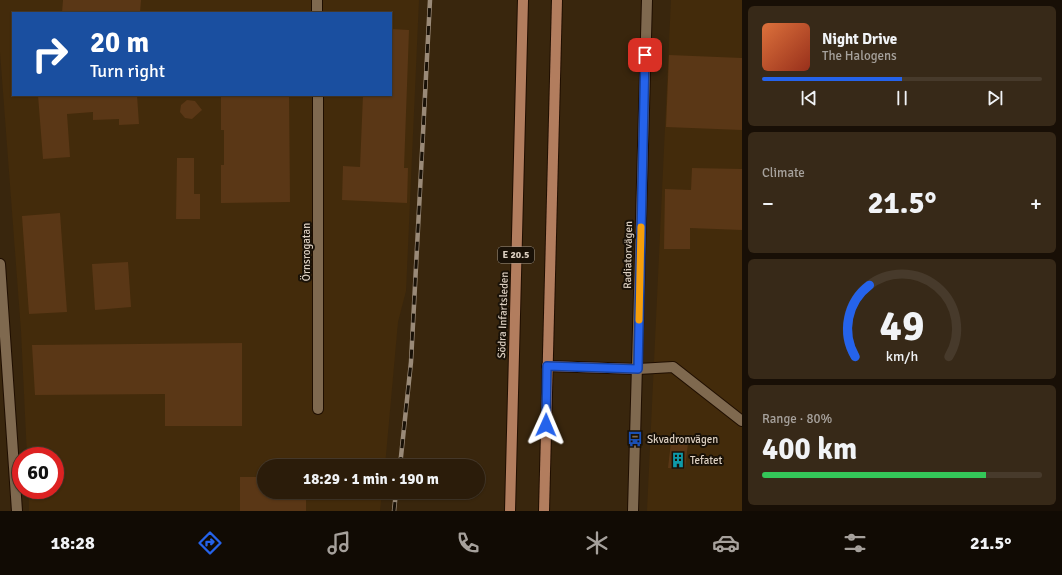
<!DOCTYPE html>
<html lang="en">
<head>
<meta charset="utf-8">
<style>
  body { margin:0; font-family:Signika,sans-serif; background:#372918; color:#f1f3f6; height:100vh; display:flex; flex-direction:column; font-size:15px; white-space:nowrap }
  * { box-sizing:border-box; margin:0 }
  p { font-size:13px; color:#a6a19c }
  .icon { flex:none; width:22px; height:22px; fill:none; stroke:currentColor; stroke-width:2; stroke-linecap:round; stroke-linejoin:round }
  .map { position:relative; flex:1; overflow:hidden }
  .side { display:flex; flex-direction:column; gap:6px; padding:6px; background:#180f06; width:320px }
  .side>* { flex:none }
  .guide { position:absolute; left:12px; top:12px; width:380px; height:84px; border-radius:0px; box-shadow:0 1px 3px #0004,0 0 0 1px #473a2b; background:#1a4fa0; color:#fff; overflow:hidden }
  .speed { position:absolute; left:12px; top:447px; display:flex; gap:8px; font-size:20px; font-weight:700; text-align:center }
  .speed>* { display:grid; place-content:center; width:52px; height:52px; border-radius:50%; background:#2b1c0a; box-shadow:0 1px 3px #0004,0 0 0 1px #473a2b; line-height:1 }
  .speed .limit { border:6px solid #d22; background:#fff; color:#111 }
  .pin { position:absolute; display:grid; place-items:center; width:34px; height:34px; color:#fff; margin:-17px; border-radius:8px; box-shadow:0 2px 6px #0006 }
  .me { position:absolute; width:44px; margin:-22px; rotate:1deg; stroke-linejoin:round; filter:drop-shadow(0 0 3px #0008) }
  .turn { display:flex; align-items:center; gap:14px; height:84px; padding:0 12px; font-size:18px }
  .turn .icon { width:52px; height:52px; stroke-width:2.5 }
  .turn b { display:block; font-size:28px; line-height:34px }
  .big { font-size:30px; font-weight:800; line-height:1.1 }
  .side .tile { flex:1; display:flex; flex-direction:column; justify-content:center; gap:6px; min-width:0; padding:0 14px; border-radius:6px; background:#372918 }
  .side .dial { align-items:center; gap:0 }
  .dial svg { height:104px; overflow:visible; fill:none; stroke:#473a2b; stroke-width:7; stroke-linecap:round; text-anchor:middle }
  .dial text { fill:#f1f3f6; stroke:none }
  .song { display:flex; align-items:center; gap:12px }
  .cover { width:48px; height:48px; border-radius:6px; background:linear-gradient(135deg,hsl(20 70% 55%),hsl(10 70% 35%)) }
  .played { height:4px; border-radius:2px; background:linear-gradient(90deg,#2563eb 50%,#473a2b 50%) }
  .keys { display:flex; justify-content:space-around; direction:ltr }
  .heat { display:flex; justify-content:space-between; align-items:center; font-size:22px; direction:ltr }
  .charge { height:6px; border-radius:3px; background:linear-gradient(90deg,#34c759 80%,#473a2b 0) }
  .trip { position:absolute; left:257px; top:459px; width:228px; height:40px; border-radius:20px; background:#2b1c0a; box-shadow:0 1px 3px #0004,0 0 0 1px #473a2b; font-weight:800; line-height:40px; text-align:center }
  .tab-bar { display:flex; height:64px; justify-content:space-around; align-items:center; background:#110b04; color:#a6a19c }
  .tab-bar .icon { width:28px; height:28px }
  .tab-bar .on { color:#2563eb }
  .tab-bar b { font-size:18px; color:#f1f3f6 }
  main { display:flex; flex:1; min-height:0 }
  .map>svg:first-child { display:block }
  .built { fill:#432b0b; fill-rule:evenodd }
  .building { fill:#5a3716 }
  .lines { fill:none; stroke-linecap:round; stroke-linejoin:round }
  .minor-casing { stroke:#1f0e00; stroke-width:12 }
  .tertiary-casing { stroke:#1f0e00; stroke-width:12 }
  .primary-casing { stroke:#1f0e00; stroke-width:12 }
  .minor { stroke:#7f694f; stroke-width:10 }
  .tertiary { stroke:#7f694f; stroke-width:10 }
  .primary { stroke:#b27d5e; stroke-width:10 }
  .rail-casing { stroke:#9a8a78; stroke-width:4.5 }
  .rail { stroke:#191107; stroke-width:3; stroke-dasharray:9; stroke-linecap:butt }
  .route-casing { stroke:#184099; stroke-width:10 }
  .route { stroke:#2563eb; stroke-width:7 }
  .slow { stroke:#f59e0b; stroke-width:7 }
  .labels { text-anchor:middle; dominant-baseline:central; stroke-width:4; stroke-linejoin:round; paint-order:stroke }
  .shield { fill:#191107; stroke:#a2978a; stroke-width:1 }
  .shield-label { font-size:10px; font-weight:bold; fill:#ddd0c2 }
  .street-label { font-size:11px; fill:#ddd0c2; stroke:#191107 }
  .poi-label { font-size:11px; fill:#ddd0c2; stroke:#191107; text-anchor:start }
</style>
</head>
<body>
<main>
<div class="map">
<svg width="742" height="511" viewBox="0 0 742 511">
  <rect width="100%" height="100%" fill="#39260d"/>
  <g class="built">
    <path d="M0,0H419L406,291L398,322L385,466H264V492H382L380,511H29V490H55V456H27L21,331L0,52ZM13,13H391V95H13Z"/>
    <path d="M671,0H742V511H647Z"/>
  </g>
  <g class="building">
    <path d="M63,0H141L140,13H62Z"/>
    <path d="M391,29L409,30L404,168H408L407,203L342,200L343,166L360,167L363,95H391Z"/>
    <path d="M669,55L742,58V130L666,127Z"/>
    <path d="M38,95H137L139,124L119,125V119L93,120V112L67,114L70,157L43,159Z"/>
    <path d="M221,95H289L290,202L221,203V165H224V130H221Z"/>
    <path d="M187,100L195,101L202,110L192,119L185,118L180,112L181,105Z"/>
    <path d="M177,158H194V194H200V219H176Z"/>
    <path d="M692,168L742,169V230L690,228V249H664L665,189L691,190Z"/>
    <path d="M60,213L67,312L29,314L22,216Z"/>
    <path d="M128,262L131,307L95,310L92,264Z"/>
    <path d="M242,343V426H165V394L35,395L32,345Z"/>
    <path d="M679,437L684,439L688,443L685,469L668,468L671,442L675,438Z"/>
    <path d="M240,477H264V492H306V511H240Z"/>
  </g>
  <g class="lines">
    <defs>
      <g id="minor">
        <path d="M317,0V13"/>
        <path d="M0,264L17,511"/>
        <path d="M638,369L673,367L742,421"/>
        <path d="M318,409V95"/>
      </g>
      <path id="tertiary" d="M633,511C639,341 641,170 647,0"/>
      <g id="primary">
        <path d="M547,366L638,369"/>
        <path d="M510,511L523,0"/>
        <path d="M544,511L557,0"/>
      </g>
    </defs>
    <use href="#minor" class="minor-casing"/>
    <use href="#tertiary" class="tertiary-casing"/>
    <use href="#primary" class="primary-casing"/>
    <use href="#minor" class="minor"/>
    <use href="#tertiary" class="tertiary"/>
    <use href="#primary" class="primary"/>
    <defs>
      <g id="rail">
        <path d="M400,466L411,362L430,0"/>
        <path d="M394,511L396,492"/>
      </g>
    </defs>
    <use href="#rail" class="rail-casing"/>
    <use href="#rail" class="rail"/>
  </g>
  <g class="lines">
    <defs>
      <path id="route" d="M546,425L547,366L638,369L645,55"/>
    </defs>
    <use href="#route" class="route-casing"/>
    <use href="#route" class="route"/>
    <path class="slow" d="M639,320L641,227"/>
  </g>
  <defs>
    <symbol id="bus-bare" viewBox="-9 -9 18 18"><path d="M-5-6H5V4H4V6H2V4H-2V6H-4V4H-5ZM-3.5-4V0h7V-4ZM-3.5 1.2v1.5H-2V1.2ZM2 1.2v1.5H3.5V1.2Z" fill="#1a4fb4" stroke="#191107" stroke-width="2.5" paint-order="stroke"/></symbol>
    <symbol id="building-bare" viewBox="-9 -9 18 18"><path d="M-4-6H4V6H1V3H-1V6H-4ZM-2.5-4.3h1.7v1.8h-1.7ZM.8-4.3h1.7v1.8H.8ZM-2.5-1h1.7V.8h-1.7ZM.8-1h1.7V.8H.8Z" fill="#0f9aa8" stroke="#191107" stroke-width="2.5" paint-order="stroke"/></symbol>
  </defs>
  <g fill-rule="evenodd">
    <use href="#bus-bare" x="624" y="428" width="22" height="22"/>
    <use href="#building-bare" x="667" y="449" width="22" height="22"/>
  </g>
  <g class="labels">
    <rect class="shield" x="498" y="247" width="36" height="16" rx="3"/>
    <g class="shield-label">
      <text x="516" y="255">E 20.5</text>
    </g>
    <g class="street-label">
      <text transform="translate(306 252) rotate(-90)">Örnsrogatan</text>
      <text transform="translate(628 255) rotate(-89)">Radiatorvägen</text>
      <text transform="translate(503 315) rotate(-88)">Södra Infartsleden</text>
    </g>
    <g class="poi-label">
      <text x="647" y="439">Skvadronvägen</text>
      <text x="690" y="460">Tefatet</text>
    </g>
  </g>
</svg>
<div class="speed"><div class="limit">60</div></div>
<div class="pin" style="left:645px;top:55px;background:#d93025"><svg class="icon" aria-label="arrive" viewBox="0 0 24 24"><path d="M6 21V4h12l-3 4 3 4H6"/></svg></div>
<svg class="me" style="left:546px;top:425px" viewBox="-20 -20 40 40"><path d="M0-17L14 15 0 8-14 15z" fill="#2563eb" stroke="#fff" stroke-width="4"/></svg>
<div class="trip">18:29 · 1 min · 190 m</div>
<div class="guide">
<div class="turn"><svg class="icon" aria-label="right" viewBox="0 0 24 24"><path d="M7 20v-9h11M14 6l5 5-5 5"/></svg><div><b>20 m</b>Turn right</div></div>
</div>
</div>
<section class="side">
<div class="tile">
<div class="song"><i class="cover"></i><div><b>Night Drive</b><p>The Halogens</p></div></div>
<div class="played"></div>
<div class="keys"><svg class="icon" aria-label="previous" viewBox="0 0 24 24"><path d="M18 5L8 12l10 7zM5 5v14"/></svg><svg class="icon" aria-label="pause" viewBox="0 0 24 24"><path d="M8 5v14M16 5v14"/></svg><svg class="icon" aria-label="next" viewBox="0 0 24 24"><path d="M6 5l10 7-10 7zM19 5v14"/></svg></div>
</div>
<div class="tile"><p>Climate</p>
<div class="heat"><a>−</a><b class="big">21.5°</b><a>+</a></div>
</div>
<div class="tile dial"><svg viewBox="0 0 100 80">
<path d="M14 69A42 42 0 1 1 86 69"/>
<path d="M14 69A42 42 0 0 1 25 14" stroke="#2563eb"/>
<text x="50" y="56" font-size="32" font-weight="700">49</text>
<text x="50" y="72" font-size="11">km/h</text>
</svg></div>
<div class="tile"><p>Range · 80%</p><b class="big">400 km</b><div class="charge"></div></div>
</section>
</main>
<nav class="tab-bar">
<b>18:28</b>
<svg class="icon on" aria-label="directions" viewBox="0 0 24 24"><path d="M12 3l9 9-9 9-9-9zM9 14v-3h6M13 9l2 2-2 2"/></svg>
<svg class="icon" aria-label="music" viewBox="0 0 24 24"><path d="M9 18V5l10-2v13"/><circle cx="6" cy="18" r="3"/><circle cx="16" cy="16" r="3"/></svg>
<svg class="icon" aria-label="phone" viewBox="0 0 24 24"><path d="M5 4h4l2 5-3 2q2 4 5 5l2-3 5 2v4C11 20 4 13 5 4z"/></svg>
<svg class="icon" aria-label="climate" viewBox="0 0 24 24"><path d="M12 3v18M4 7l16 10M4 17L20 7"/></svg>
<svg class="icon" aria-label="car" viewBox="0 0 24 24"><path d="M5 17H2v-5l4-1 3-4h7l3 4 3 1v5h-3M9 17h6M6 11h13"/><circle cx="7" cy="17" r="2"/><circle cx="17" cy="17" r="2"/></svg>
<svg class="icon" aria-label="filters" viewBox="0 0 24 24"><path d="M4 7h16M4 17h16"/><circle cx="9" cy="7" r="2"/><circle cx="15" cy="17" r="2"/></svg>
<b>21.5°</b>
</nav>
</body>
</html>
